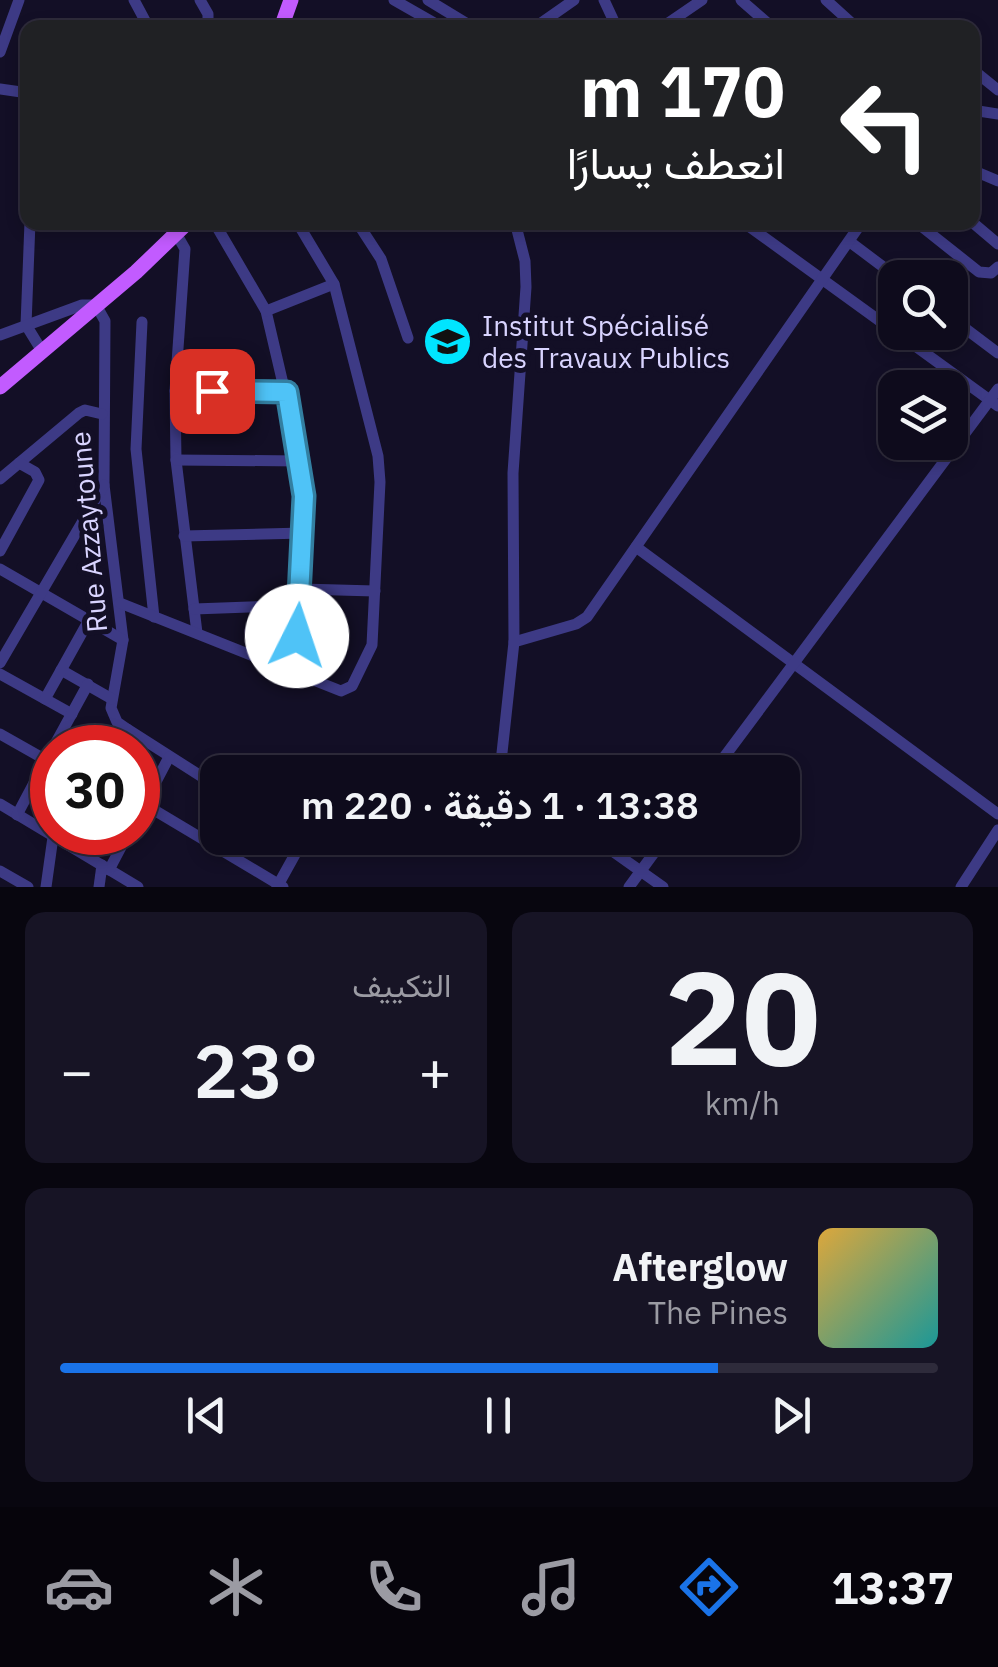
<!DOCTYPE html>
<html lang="ar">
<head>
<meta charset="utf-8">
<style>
  body { margin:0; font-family:"IBM Plex Sans",Vazirmatn,sans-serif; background:#171425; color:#f1f3f6; direction:rtl; height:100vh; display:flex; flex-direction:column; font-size:38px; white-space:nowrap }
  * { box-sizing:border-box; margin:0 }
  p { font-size:32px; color:#9b9ba3 }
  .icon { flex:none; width:55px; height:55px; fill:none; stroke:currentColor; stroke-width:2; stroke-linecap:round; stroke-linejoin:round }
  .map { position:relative; height:887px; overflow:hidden; direction:ltr }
  .details { display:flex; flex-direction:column; gap:25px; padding:25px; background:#08060f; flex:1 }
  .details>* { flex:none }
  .guide { position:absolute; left:20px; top:20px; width:960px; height:210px; border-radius:20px; box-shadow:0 5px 15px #0003,0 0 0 2px #2e2b3b; direction:rtl; background:#202124; color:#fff; overflow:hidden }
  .buttons { position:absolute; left:878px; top:260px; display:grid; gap:20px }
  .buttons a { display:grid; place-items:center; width:90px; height:90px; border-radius:20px; background:#0e0b1c; box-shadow:0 5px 15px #0003,0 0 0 2px #2e2b3b; font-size:50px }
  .speed { position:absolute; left:30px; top:725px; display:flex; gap:20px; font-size:50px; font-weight:700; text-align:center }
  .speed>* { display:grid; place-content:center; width:130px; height:130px; border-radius:50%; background:#0e0b1c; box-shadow:0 5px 15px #0003,0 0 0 2px #2e2b3b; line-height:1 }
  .speed .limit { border:15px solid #d22; background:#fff; color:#111 }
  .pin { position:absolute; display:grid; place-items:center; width:85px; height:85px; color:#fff; margin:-42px; border-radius:20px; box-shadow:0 5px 15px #0006 }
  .me { position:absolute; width:110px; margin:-55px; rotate:4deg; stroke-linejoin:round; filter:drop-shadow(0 0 8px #0008) }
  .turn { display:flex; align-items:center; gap:35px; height:210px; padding:0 30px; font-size:45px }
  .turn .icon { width:130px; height:130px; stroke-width:2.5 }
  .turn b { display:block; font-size:70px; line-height:85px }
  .big { font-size:75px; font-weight:600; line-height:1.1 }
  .details .widget { flex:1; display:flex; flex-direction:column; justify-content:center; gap:15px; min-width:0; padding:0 35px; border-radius:20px; background:#171425 }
  .details .dial { align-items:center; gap:0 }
  .dial b { font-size:130px; line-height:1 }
  .song { display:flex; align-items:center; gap:30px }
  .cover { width:120px; height:120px; border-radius:15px; background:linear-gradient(135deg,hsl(40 70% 55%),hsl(180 70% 35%)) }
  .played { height:10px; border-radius:5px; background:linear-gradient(90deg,#1a73e8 75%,#2e2b3b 75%) }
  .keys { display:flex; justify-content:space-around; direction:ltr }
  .heat { display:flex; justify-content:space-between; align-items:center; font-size:55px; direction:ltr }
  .details .tiles { flex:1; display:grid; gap:25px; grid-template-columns:1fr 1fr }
  .widget:last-child { grid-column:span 2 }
  .trip { position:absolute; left:200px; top:755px; width:600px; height:100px; border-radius:20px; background:#0e0b1c; box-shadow:0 5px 15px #0003,0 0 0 2px #2e2b3b; font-weight:600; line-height:100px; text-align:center; direction:rtl }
  .tabs { display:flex; height:160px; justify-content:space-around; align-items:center; background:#06040b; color:#9b9ba3 }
  .tabs .icon { width:70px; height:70px }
  .tabs .active { color:#1a73e8 }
  .tabs b { font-size:45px; color:#f1f3f6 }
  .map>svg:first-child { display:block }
  .building { fill:#241b47 }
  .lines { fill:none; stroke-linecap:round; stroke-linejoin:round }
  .minor { stroke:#3d3a85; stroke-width:11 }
  .major { stroke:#c25bff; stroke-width:15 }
  .route-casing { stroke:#337fa1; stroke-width:25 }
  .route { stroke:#4fc3f7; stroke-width:18 }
  .labels { text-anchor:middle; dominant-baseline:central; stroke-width:10; stroke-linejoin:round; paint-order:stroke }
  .poi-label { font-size:28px; fill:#d9d4ff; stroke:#130f26; text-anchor:start }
  .street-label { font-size:28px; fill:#d9d4ff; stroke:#130f26 }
</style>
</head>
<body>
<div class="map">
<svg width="998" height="887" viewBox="0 0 998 887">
  <rect width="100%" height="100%" fill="#130f26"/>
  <path class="building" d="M252,616H269L281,623L286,635L279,651L271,653L246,643L244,630Z"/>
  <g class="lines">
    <g class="minor">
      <path d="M134,0L149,28"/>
      <path d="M200,0L208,14V28"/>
      <path d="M394,0L443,28"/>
      <path d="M428,0L474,28"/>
      <path d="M604,0L617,28"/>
      <path d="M741,0L773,28"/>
      <path d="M826,0L857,28"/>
      <path d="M534,28L574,0"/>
      <path d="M661,28L702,0"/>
      <path d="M0,52L19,0"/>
      <path d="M972,69L998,90"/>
      <path d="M0,89L28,93"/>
      <path d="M972,110L998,114"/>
      <path d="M972,170L998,181"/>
      <path d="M30,222L26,325L42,351"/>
      <path d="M214,222L266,311L301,461L304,495L299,626L292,648L281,667"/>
      <path d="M357,222L381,259L408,338"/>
      <path d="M743,222L895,332"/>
      <path d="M916,222L979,272L991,273L998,267"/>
      <path d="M972,222L998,244"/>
      <path d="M177,235L185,249L175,391L176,460L197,633"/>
      <path d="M850,242L898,278"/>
      <path d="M266,311L334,284"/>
      <path d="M950,317L998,353"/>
      <path d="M142,322L136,449L154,617"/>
      <path d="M896,332L998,406"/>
      <path d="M0,335L82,305H96L105,321L104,485L123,640L111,708L117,722L127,729L117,748"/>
      <path d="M175,391L287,392"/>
      <path d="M176,460L301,461"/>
      <path d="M0,479L79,413L85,410L102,414"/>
      <path d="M184,536L303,533"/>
      <path d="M636,547L998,814"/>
      <path d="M0,551L39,480L35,472L19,463"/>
      <path d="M0,569L123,640"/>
      <path d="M301,589L375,591"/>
      <path d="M120,603L341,691L352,686L372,645L380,482L378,456L334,284L297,222"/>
      <path d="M194,609L300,605"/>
      <path d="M514,642L576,624L587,617L862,222"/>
      <path d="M0,663L104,485"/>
      <path d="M61,670L112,699"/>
      <path d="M0,674L72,714"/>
      <path d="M45,699L89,620"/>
      <path d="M127,729L218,787"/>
      <path d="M0,734L46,760"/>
      <path d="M53,748L88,684"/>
      <path d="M507,772L501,762L514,642L513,473L526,287L525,261L515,222"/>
      <path d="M713,772L998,389"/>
      <path d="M0,804L138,887"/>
      <path d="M144,804L283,887"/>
      <path d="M17,815L52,749"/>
      <path d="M138,816L169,757"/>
      <path d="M594,838L663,887"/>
      <path d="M109,870L129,832"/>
      <path d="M0,871L28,887"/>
      <path d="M46,887L53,837"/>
      <path d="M99,887L102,865"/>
      <path d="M277,887L298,849L297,838"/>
      <path d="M629,887L665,838"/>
      <path d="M961,887L998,830"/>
    </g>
    <g class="major">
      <path d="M281,28L291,0"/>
      <path d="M0,387L136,272L188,222"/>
    </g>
  </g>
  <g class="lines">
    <defs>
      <path id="route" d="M212,391L287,392L304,496L297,636"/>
    </defs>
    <use href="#route" class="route-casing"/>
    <use href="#route" class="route"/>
  </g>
  <defs>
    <symbol id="school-disc" viewBox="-11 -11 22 22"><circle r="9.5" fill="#00e5ff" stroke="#130f26"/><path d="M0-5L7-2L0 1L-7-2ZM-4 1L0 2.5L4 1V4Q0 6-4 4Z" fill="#111"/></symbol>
  </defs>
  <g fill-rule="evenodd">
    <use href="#school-disc" x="420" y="314" width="55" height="55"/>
  </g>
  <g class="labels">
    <g class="poi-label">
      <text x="482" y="325">Institut Spécialisé<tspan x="482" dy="32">des Travaux Publics</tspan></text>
    </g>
    <g class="street-label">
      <text transform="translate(88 532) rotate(-95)">Rue Azzaytoune</text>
    </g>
  </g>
</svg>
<div class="buttons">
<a><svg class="icon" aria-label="search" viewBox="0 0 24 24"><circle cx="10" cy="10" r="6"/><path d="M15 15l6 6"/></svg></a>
<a><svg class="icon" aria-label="layers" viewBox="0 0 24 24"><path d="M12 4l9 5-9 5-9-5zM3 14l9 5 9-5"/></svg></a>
</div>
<div class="speed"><div class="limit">30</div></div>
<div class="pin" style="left:212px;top:391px;background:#d93025"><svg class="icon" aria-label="arrive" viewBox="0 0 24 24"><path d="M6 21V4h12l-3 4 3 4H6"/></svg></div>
<svg class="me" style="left:297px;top:636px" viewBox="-20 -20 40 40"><circle r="19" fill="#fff"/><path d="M0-13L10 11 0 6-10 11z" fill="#4fc3f7"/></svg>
<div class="trip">13:38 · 1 دقيقة · 220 m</div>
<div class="guide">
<div class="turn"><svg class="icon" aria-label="left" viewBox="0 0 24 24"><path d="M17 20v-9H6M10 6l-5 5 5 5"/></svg><div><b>170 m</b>انعطف يسارًا</div></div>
</div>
</div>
<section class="details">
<div class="tiles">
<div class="widget dial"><b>20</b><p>km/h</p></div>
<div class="widget"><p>التكييف</p>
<div class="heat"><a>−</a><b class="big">23°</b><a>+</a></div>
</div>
<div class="widget">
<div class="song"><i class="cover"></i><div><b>Afterglow</b><p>The Pines</p></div></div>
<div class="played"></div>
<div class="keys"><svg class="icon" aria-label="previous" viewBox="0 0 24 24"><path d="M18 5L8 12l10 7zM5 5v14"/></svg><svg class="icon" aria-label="pause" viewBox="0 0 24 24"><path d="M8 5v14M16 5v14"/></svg><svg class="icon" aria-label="next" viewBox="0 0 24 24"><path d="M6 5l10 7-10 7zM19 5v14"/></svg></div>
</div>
</div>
</section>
<nav class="tabs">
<b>13:37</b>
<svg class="icon active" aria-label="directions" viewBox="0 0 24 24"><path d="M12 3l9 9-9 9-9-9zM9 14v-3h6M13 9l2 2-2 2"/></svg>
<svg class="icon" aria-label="music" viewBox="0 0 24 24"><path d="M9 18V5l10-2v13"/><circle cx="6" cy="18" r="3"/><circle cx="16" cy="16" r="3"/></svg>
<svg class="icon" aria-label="phone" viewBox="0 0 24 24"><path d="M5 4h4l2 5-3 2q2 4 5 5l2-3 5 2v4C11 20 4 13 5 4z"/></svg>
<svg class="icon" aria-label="climate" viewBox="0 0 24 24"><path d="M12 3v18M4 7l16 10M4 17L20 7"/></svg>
<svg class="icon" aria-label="car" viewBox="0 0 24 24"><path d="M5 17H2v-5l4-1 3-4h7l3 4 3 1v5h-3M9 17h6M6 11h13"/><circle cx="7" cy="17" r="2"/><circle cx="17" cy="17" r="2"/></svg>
</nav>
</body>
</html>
